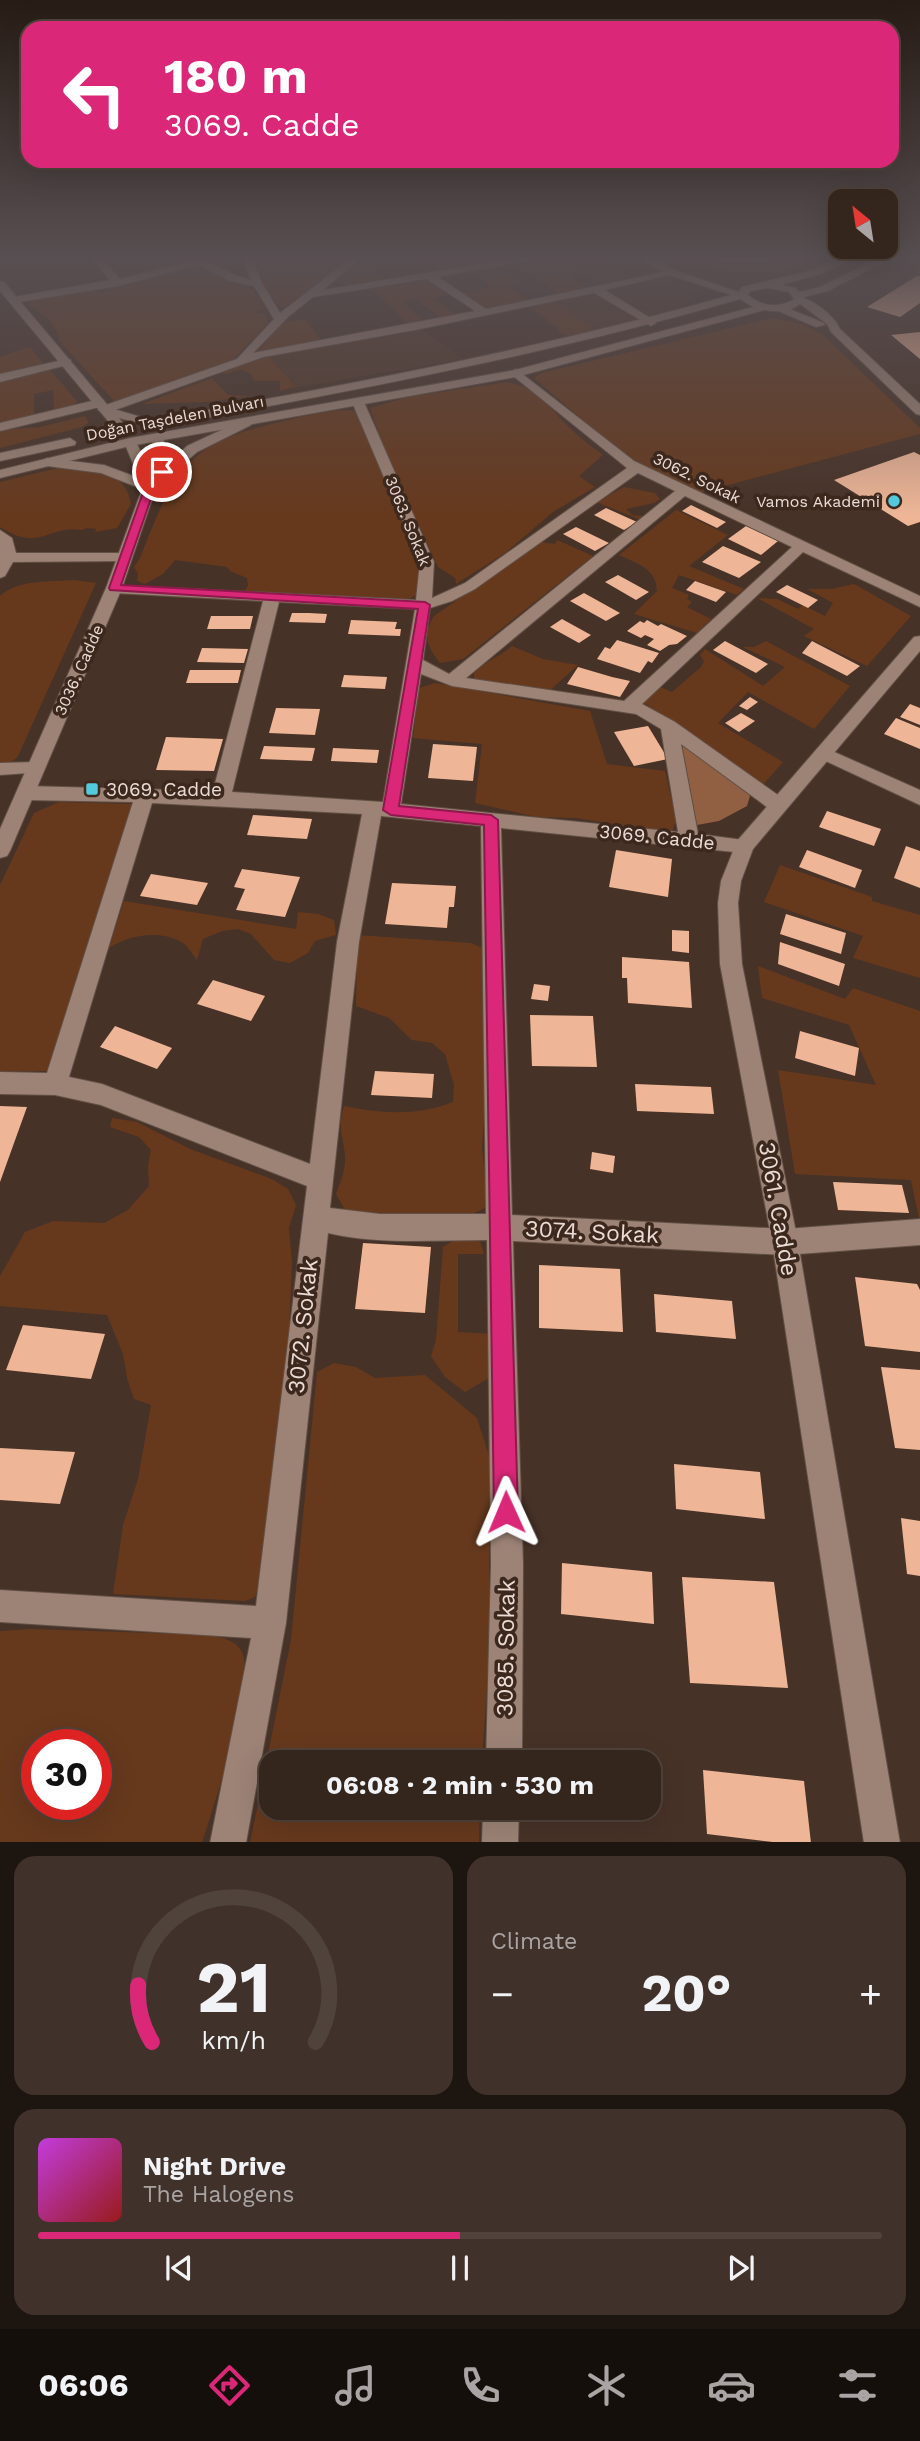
<!DOCTYPE html>
<html lang="en">
<head>
<meta charset="utf-8">
<style>
  body { margin:0; font-family:"Work Sans",sans-serif; background:#40322a; color:#f1f3f6; height:100vh; display:flex; flex-direction:column; font-size:26px; white-space:nowrap }
  * { box-sizing:border-box; margin:0 }
  p { font-size:23px; color:#aaa5a4 }
  .icon { flex:none; width:38px; height:38px; fill:none; stroke:currentColor; stroke-width:2; stroke-linecap:round; stroke-linejoin:round }
  .map { position:relative; height:1842px; overflow:hidden }
  .details { display:flex; flex-direction:column; gap:14px; padding:14px; background:#1d1510; flex:1 }
  .details>* { flex:none }
  .hud { position:absolute; left:21px; top:21px; width:878px; height:147px; border-radius:21px; box-shadow:0 7px 28px #0002,0 0 0 2px #4f433b; background:#db2777; color:#fff; overflow:hidden }
  .needle { width:46px; rotate:330deg }
  .tools { position:absolute; left:828px; top:189px; display:grid; gap:14px }
  .tools a { display:grid; place-items:center; width:70px; height:70px; border-radius:14px; background:#35261d; box-shadow:0 7px 28px #0002,0 0 0 2px #4f433b; font-size:35px }
  .speed { position:absolute; left:21px; top:1729px; display:flex; gap:14px; font-size:35px; font-weight:700; text-align:center }
  .speed>* { display:grid; place-content:center; width:91px; height:91px; border-radius:50%; background:#35261d; box-shadow:0 7px 28px #0002,0 0 0 2px #4f433b; line-height:1 }
  .speed .limit { border:10px solid #d22; background:#fff; color:#111 }
  .pin { position:absolute; display:grid; place-items:center; width:60px; height:60px; color:#fff; margin:-30px; border:4px solid #fff; border-radius:50%; box-shadow:0 2px 7px #0007 }
  .me { position:absolute; width:77px; margin:-38px; rotate:359deg; stroke-linejoin:round; filter:drop-shadow(0 0 5px #0008) }
  .turn { display:flex; align-items:center; gap:24px; height:147px; padding:0 28px; font-size:32px }
  .turn .icon { width:91px; height:91px; stroke-width:2.5 }
  .turn b { display:block; font-size:49px; line-height:60px }
  .big { font-size:52px; font-weight:700; line-height:1.1 }
  .details .card { flex:1; display:flex; flex-direction:column; justify-content:center; gap:10px; min-width:0; padding:0 24px; border-radius:21px; background:#40322a }
  .details .dial { align-items:center; gap:0 }
  .dial svg { height:182px; overflow:visible; fill:none; stroke:#4f433b; stroke-width:7; stroke-linecap:round; text-anchor:middle }
  .dial text { fill:#f1f3f6; stroke:none }
  .song { display:flex; align-items:center; gap:21px }
  .cover { width:84px; height:84px; border-radius:10px; background:linear-gradient(135deg,hsl(290 70% 55%),hsl(0 70% 35%)) }
  .played { height:7px; border-radius:4px; background:linear-gradient(90deg,#db2777 50%,#4f433b 50%) }
  .keys { display:flex; justify-content:space-around; direction:ltr }
  .heat { display:flex; justify-content:space-between; align-items:center; font-size:38px; direction:ltr }
  .details .tiles { flex:1; display:grid; gap:14px; grid-template-columns:1fr 1fr }
  .card:last-child { grid-column:span 2 }
  .trip { position:absolute; left:259px; top:1750px; width:402px; height:70px; border-radius:21px; background:#35261d; box-shadow:0 7px 28px #0002,0 0 0 2px #4f433b; font-weight:700; line-height:70px; text-align:center }
  .menu { display:flex; height:112px; justify-content:space-around; align-items:center; background:#150f0c; color:#aaa5a4 }
  .menu .icon { width:49px; height:49px }
  .menu .selected { color:#db2777 }
  .menu b { font-size:32px; color:#f1f3f6 }
  .map>svg:first-child { display:block }
  .built { fill:#523727 }
  .green { fill:#66391d; fill-rule:evenodd }
  .forest { fill:#916043 }
  .building { fill:#eeb697 }
  .lines { fill:none; stroke-linecap:round; stroke-linejoin:round }
  .minor-casing { stroke:#625046; stroke-width:2 }
  .tertiary-casing { stroke:#625046; stroke-width:2 }
  .secondary-casing { stroke:#625046; stroke-width:2 }
  .minor { fill:#9c8376; fill-rule:evenodd }
  .tertiary { fill:#9c8376; fill-rule:evenodd }
  .secondary { fill:#9c8376; fill-rule:evenodd }
  .route { fill:#db2777; stroke:#8e194d; stroke-width:2 }
  .poi-dot { fill:#53cadc; stroke:#3d281d; stroke-width:2.5 }
  .labels { text-anchor:middle; dominant-baseline:central; stroke-width:7; stroke-linejoin:round; paint-order:stroke }
  .far-street-label { font-size:16px; fill:#eadcd5; stroke:#3d281d }
  .far-poi-label { font-size:16px; fill:#eadcd5; stroke:#3d281d; text-anchor:end }
  .poi-label { font-size:19px; fill:#eadcd5; stroke:#3d281d; text-anchor:start }
  .street-label { font-size:19px; fill:#eadcd5; stroke:#3d281d }
  .near-street-label { font-size:23px; fill:#eadcd5; stroke:#3d281d }
</style>
</head>
<body>
<div class="map">
<svg width="920" height="1843" viewBox="0 0 920 1843">
  <rect width="100%" height="100%" fill="#473227"/>
  <g class="built">
    <path d="M555,258H595L635,278L601,287L582,272Z"/>
    <path d="M668,277L687,287L690,291V298L679,308L648,317L605,292Z"/>
    <path d="M596,294L637,319L595,329L553,302Z"/>
    <path d="M421,329L463,359L289,389L286,388L296,385L268,356Z"/>
  </g>
  <g class="green">
    <path d="M252,258H349L287,306L280,307L271,298Z"/>
    <path d="M419,258H478L492,263L441,268Z"/>
    <path d="M555,258L582,272L568,275L588,289L559,295L539,279L514,265Z"/>
    <path d="M668,258L756,263L826,258C773,280 722,274 668,258Z"/>
    <path d="M198,265L253,289L264,309L255,311V313L265,314L268,324L233,359L116,403L60,342C55,321 43,312 24,304L46,296L96,288L101,293L111,290L108,286Z"/>
    <path d="M354,266L358,269L372,267L387,280C371,282 346,292 335,279Z"/>
    <path d="M489,270L495,273L504,271L523,282L508,285L528,300L483,308L460,293L493,287L471,272Z"/>
    <path d="M428,280L451,294L434,298L454,314L439,317L418,300L403,302L421,320L407,323L372,289Z"/>
    <path d="M553,302L595,329L567,337L557,330L559,328L528,307Z"/>
    <path d="M773,318L802,324L823,335L920,428V434L698,493L641,466L620,452L534,378L541,373Z"/>
    <path d="M305,319L320,339L257,352L283,322Z"/>
    <path d="M30,347L42,362V364L0,374V357Z"/>
    <path d="M268,356L296,386L280,391V381H254L251,374L241,369L227,374L218,373Z"/>
    <path d="M49,369L77,401L73,406L54,410L53,390L34,394V415L0,423V381Z"/>
    <path d="M212,378L228,395L251,396L206,402L142,404Z"/>
    <path d="M507,382C533,386 545,401 561,419C573,432 589,445 603,455L579,476L595,487L553,512L505,553L456,584L455,578L438,567L383,446L370,408L408,397Z"/>
    <path d="M351,410L357,413L360,418L423,568L418,594L411,598L401,599L243,593L248,586L247,578L230,571L227,567L175,560L163,574L145,584L137,581L138,573L134,567L140,558C173,474 184,444 276,423C300,417 326,410 351,410Z"/>
    <path d="M85,416L89,423L82,427L0,448V430L40,427Z"/>
    <path d="M58,468C89,468 125,468 131,504L117,528L95,532L96,529L87,528L82,530C48,524 41,553 0,527V482Z"/>
    <path d="M624,487L655,493L660,499L654,503L626,509L632,515L642,516L641,520L596,502Z"/>
    <path d="M676,510L728,535L689,566L744,589L737,595L679,575L672,588L689,595L687,599L692,602L687,607L711,619L697,633L634,614L657,591C656,568 638,564 619,555Z"/>
    <path d="M557,540L593,556L463,659L440,663C427,647 422,635 434,616L541,542L555,544Z"/>
    <path d="M74,580L96,583L18,756L13,761L0,764V596C18,579 51,582 74,580Z"/>
    <path d="M854,584L911,616L867,666L804,636L814,629L757,598L777,599L798,609L803,605L825,616L833,603L807,589H832Z"/>
    <path d="M766,641L850,686L814,729L748,692L718,723L783,762L762,786L643,702L660,687L672,692L701,667L704,661L700,655L705,649L763,686L785,667L743,647H754Z"/>
    <path d="M512,646L543,659L578,665L548,692L474,679V673C486,660 500,657 512,646Z"/>
    <path d="M435,683L590,711L607,764L665,771L676,819L673,830L662,832L576,818L536,817L475,803L482,744L413,738L419,688Z"/>
    <path d="M59,802L131,804L134,809L47,1071H0V885L34,813Z"/>
    <path d="M780,865L872,897V901L920,915V978L853,958L863,936L764,902Z"/>
    <path d="M124,901L296,929L298,912L318,914L334,920L336,935L315,941L308,953L290,963L274,960L251,934L238,929L222,931L203,939L197,960C193,955 188,946 183,943C161,929 128,935 109,948Z"/>
    <path d="M357,935L471,943L485,949V1098L482,1149L488,1206C447,1232 390,1218 345,1210L336,1194C341,1181 346,1169 345,1155C343,1134 337,1128 344,1106C381,1114 417,1116 453,1102L454,1085L445,1054L432,1043L412,1040L389,1018L356,1006Z"/>
    <path d="M758,966L845,999L853,988L920,1011V1223L911,1180L795,1174L778,1070L876,1085L849,1025L762,998Z"/>
    <path d="M112,1118L137,1122L190,1149L272,1179L288,1189L296,1205L289,1228L292,1262L289,1335L258,1588L255,1597L245,1601L113,1594L123,1525L138,1479L151,1405L134,1399L127,1378L123,1354L107,1315L0,1306V1276L25,1232L53,1221L104,1223L128,1210L149,1186L148,1166L151,1150L139,1137L110,1127Z"/>
    <path d="M458,1238H479L484,1254H458V1332L493,1334L494,1375L465,1392L445,1377L431,1356L436,1340L443,1247Z"/>
    <path d="M334,1363L356,1367L375,1378L425,1375L477,1418L489,1456V1654L482,1762H271V1808H480L479,1842L250,1843L291,1640L317,1372Z"/>
    <path d="M31,1629L210,1635C222,1638 236,1640 242,1652C255,1677 213,1811 202,1842H0V1631ZM37,1745H96V1804H37Z"/>
  </g>
  <path class="forest" d="M682,746H686L746,789L750,796L747,806L719,821L697,825Z"/>
  <g class="building">
    <path d="M917,276H920V303L900,317L867,307Z"/>
    <path d="M920,332V359L891,335Z"/>
    <path d="M914,452L920,455V522L908,526L834,480Z"/>
    <path d="M691,505L726,522L717,528L682,511Z"/>
    <path d="M606,508L637,522L624,530L594,515Z"/>
    <path d="M746,526L778,541L761,555L728,539Z"/>
    <path d="M576,527L609,543L595,551L563,534Z"/>
    <path d="M723,546L761,562L739,578L702,562Z"/>
    <path d="M618,575L649,592L636,600L605,582Z"/>
    <path d="M695,581L726,592L716,602L686,590Z"/>
    <path d="M787,585L818,600L808,608L776,592Z"/>
    <path d="M584,593L620,613L606,621L570,601Z"/>
    <path d="M292,613H309L327,614L325,623L289,622Z"/>
    <path d="M211,616H253L250,629H207Z"/>
    <path d="M562,619L591,635L579,643L550,627Z"/>
    <path d="M351,620L397,622L395,629H401L400,636L348,634Z"/>
    <path d="M647,620L658,626L661,624L687,636L677,644L669,645L660,651L647,645L654,639L645,635L641,638L627,631L640,621L644,623Z"/>
    <path d="M617,640L659,653L652,663L648,661L640,673L597,659L605,647L610,649Z"/>
    <path d="M725,641L768,664L756,673L713,650Z"/>
    <path d="M812,641L860,666L847,676L802,653Z"/>
    <path d="M202,648L248,649L244,663L197,662Z"/>
    <path d="M578,667L612,677L630,681L620,697L567,684Z"/>
    <path d="M190,670H241L238,683H186Z"/>
    <path d="M344,675L387,677L385,689L341,687Z"/>
    <path d="M750,697L758,702L747,710L739,706Z"/>
    <path d="M910,704L920,708V725L900,717Z"/>
    <path d="M276,708L320,709L315,735L269,733Z"/>
    <path d="M741,713L755,721L739,732L725,723Z"/>
    <path d="M896,718L920,728V749L884,734Z"/>
    <path d="M648,726L668,759L634,766L614,732Z"/>
    <path d="M166,737L223,739L214,771L156,770Z"/>
    <path d="M433,744L477,747L473,781L428,778Z"/>
    <path d="M264,746L315,748L312,761L260,759Z"/>
    <path d="M333,748L379,750L377,763L331,761Z"/>
    <path d="M827,811L881,829L874,846L819,827Z"/>
    <path d="M253,815L283,817L312,819L307,839L247,835Z"/>
    <path d="M906,846L920,851V888L894,878Z"/>
    <path d="M616,850L672,859L668,897L609,887Z"/>
    <path d="M807,850L862,870L855,888L799,867Z"/>
    <path d="M242,869L300,877L285,917L236,910L245,889L234,887Z"/>
    <path d="M151,874L208,883L197,905L140,896Z"/>
    <path d="M392,883L456,886L454,907H449L447,928L385,924Z"/>
    <path d="M786,914L846,933L841,954L780,934Z"/>
    <path d="M672,930L689,931V953L672,951Z"/>
    <path d="M780,942L845,964L839,986L778,964Z"/>
    <path d="M622,957L689,962L692,1008L628,1003L627,978H622Z"/>
    <path d="M213,980L265,996L251,1021L197,1004Z"/>
    <path d="M534,984L550,986L548,1001L531,999Z"/>
    <path d="M530,1015L593,1016L597,1067L532,1066Z"/>
    <path d="M115,1026L172,1048L157,1069L100,1047Z"/>
    <path d="M800,1031L859,1048L855,1076L795,1058Z"/>
    <path d="M375,1071L434,1074L432,1098L371,1095Z"/>
    <path d="M635,1084L711,1087L714,1114L637,1111Z"/>
    <path d="M0,1106L27,1107L0,1182Z"/>
    <path d="M592,1152L615,1156L613,1173L590,1169Z"/>
    <path d="M833,1182L902,1185L909,1213L838,1210Z"/>
    <path d="M363,1243L431,1247L425,1313L355,1309Z"/>
    <path d="M539,1265L620,1269L623,1332L539,1328Z"/>
    <path d="M855,1277L917,1284L920,1290V1352L865,1346Z"/>
    <path d="M654,1294L732,1301L736,1339L656,1332Z"/>
    <path d="M23,1325L105,1334L91,1379L6,1370Z"/>
    <path d="M881,1367L920,1370V1450L895,1448Z"/>
    <path d="M0,1448L75,1452L60,1504L0,1500Z"/>
    <path d="M674,1464L760,1472L765,1519L676,1509Z"/>
    <path d="M901,1518L920,1521V1576L907,1574Z"/>
    <path d="M562,1563L652,1572L654,1624L561,1614Z"/>
    <path d="M682,1577L774,1582L788,1688L690,1683Z"/>
    <path d="M703,1770L804,1781L811,1843H781L707,1834Z"/>
  </g>
  <g class="lines">
    <defs>
      <g id="minor">
        <path d="M91,258H101L120,279L193,261L191,258C211,258 230,276 251,280L242,258H252L262,283L280,313L351,258H362L323,290L518,258H541L438,277L486,309L673,270L678,273L605,290L655,321L656,323L651,326L594,293L415,330L263,357L104,414L98,410L100,407L237,359L274,319L254,286L230,281L199,265L118,286L14,303L9,300L14,297L110,280ZM427,279L475,311L253,353L288,317L313,297Z"/>
        <path d="M716,258H779L774,261H721Z"/>
        <path d="M67,359L71,360V364L0,382V374Z"/>
        <path d="M516,369L634,461L920,596V607L803,552L642,704L675,722L785,800L788,805L785,810H771L681,744L698,834L751,841L754,846L751,851L744,853L501,828L512,1215L785,1229L920,1219V1245L785,1255L513,1241L523,1564L522,1762H486L491,1564L487,1240C435,1240 379,1245 328,1233L286,1623L246,1843H210L251,1638L0,1622V1590L256,1606L307,1186L101,1105L55,1095L0,1094V1072L47,1073L133,802L26,800L19,798L17,793L19,788L26,786L213,791L263,601L114,593L109,591L106,588L109,585L416,600L420,562L352,402L354,399L364,402L434,562L432,598L465,583L627,468L512,375V371ZM638,473L675,491L449,674L423,660L430,608L452,601L475,589ZM685,496L792,547L624,701L466,678ZM279,602L415,609L383,802L232,792ZM421,674L452,686L636,714L661,729L678,832L401,804ZM152,803L362,814L337,942L310,1164L102,1084L69,1077ZM381,816L481,826L486,1214H380L330,1208L359,942Z"/>
        <path d="M100,399L104,400V406L0,431V423Z"/>
        <path d="M0,530L12,538L16,553H125L132,557L125,561L13,562L5,576L0,578Z"/>
        <path d="M823,747L920,790V805L817,757L814,753L817,749Z"/>
        <path d="M36,762L43,764L45,768L43,772L0,775V763Z"/>
        <path d="M483,1808H519L518,1843H482Z"/>
      </g>
      <g id="tertiary">
        <path d="M637,258H650L677,271L747,295L738,297L669,275Z"/>
        <path d="M0,281L4,282L110,408L155,421V427L119,418L128,430L122,434L118,433L0,291Z"/>
        <path d="M796,297C810,296 835,316 840,329L920,404V415L916,414L831,332L827,324L796,301Z"/>
        <path d="M780,305L824,323L825,325L816,327L776,310L775,308Z"/>
        <path d="M247,418L251,419V425L197,452L156,488L122,588L10,851L7,856L0,858V829L106,588L142,489L101,473L47,466L40,462L47,458L104,465L139,478L124,442L130,438L136,442L152,476L156,457L151,437L152,434H162L163,437L169,463L187,446Z"/>
        <path d="M920,636V651L753,849L741,881L738,903L742,964L798,1242L900,1843H864L772,1242L720,964L718,903L721,881L737,841L914,637Z"/>
      </g>
      <g id="secondary">
        <path d="M842,258H855L821,274L781,285L796,288L799,292L820,287L879,258H892L828,291L804,297L805,299C795,311 780,313 765,310L516,377L130,446L0,478V470L130,438L515,370L753,307L740,299C550,354 357,390 163,426L157,422L163,418C356,383 549,347 738,293L742,287L813,270ZM768,288L789,292L794,299C779,309 761,306 748,295L750,291Z"/>
        <path d="M70,438L76,442L75,445L0,461V453Z"/>
      </g>
    </defs>
    <use href="#minor" class="minor-casing"/>
    <use href="#tertiary" class="tertiary-casing"/>
    <use href="#secondary" class="secondary-casing"/>
    <use href="#minor" class="minor"/>
    <use href="#tertiary" class="tertiary"/>
    <use href="#secondary" class="secondary"/>
  </g>
  <linearGradient id="sky" x2="0" y2="1"><stop stop-color="#271c15"/><stop offset="0.5" stop-color="#584f52"/><stop offset="1" stop-color="#584f52" stop-opacity="0"/></linearGradient>
  <rect width="920" height="516" fill="url(#sky)"/>
  <path class="route" d="M158,469L167,472L155,487L121,585L425,602L430,605L399,806L491,815L498,820L518,1512L514,1520L506,1524L498,1520L494,1512L484,825L391,815L383,810L418,609L110,590L109,588L145,487Z"/>
  <g class="poi-dot">
    <circle cx="894" cy="501" r="7"/>
    <rect x="85" y="782" width="14" height="14" rx="3.5"/>
  </g>
  <g class="labels">
    <g class="far-street-label">
      <text transform="translate(175 418) rotate(-11)">Doğan Taşdelen Bulvarı</text>
      <text transform="translate(697 478) rotate(26)">3062. Sokak</text>
      <text transform="translate(408 521) rotate(68)">3063. Sokak</text>
      <text transform="translate(79 670) rotate(-66)">3036. Cadde</text>
    </g>
    <g class="far-poi-label">
      <text x="880" y="501">Vamos Akademi</text>
    </g>
    <g class="poi-label">
      <text x="106" y="789">3069. Cadde</text>
    </g>
    <g class="street-label">
      <text transform="translate(657 837) rotate(6)">3069. Cadde</text>
    </g>
    <g class="near-street-label">
      <text transform="translate(778 1209) rotate(80)">3061. Cadde</text>
      <text transform="translate(592 1232) rotate(3)">3074. Sokak</text>
      <text transform="translate(303 1326) rotate(-84)">3072. Sokak</text>
      <text transform="translate(506 1648) rotate(-89)">3085. Sokak</text>
    </g>
  </g>
</svg>
<div class="tools">
<a><svg class="needle" viewBox="-14 -14 28 28"><path d="M0-13l5 13h-10z" fill="#e53935"/><path d="M0 13l5-13h-10z" fill="#aaa5a4"/></svg></a>
</div>
<div class="speed"><div class="limit">30</div></div>
<div class="pin" style="left:162px;top:472px;background:#d93025"><svg class="icon" aria-label="arrive" viewBox="0 0 24 24"><path d="M6 21V4h12l-3 4 3 4H6"/></svg></div>
<svg class="me" style="left:506px;top:1512px" viewBox="-20 -20 40 40"><path d="M0-17L14 15 0 8-14 15z" fill="#db2777" stroke="#fff" stroke-width="4"/></svg>
<div class="trip">06:08 · 2 min · 530 m</div>
<div class="hud">
<div class="turn"><svg class="icon" aria-label="left" viewBox="0 0 24 24"><path d="M17 20v-9H6M10 6l-5 5 5 5"/></svg><div><b>180 m</b>3069. Cadde</div></div>
</div>
</div>
<section class="details">
<div class="tiles">
<div class="card dial"><svg viewBox="0 0 100 80">
<path d="M14 69A42 42 0 1 1 86 69"/>
<path d="M14 69A42 42 0 0 1 8 44" stroke="#db2777"/>
<text x="50" y="56" font-size="32" font-weight="700">21</text>
<text x="50" y="72" font-size="11">km/h</text>
</svg></div>
<div class="card"><p>Climate</p>
<div class="heat"><a>−</a><b class="big">20°</b><a>+</a></div>
</div>
<div class="card">
<div class="song"><i class="cover"></i><div><b>Night Drive</b><p>The Halogens</p></div></div>
<div class="played"></div>
<div class="keys"><svg class="icon" aria-label="previous" viewBox="0 0 24 24"><path d="M18 5L8 12l10 7zM5 5v14"/></svg><svg class="icon" aria-label="pause" viewBox="0 0 24 24"><path d="M8 5v14M16 5v14"/></svg><svg class="icon" aria-label="next" viewBox="0 0 24 24"><path d="M6 5l10 7-10 7zM19 5v14"/></svg></div>
</div>
</div>
</section>
<nav class="menu">
<b>06:06</b>
<svg class="icon selected" aria-label="directions" viewBox="0 0 24 24"><path d="M12 3l9 9-9 9-9-9zM9 14v-3h6M13 9l2 2-2 2"/></svg>
<svg class="icon" aria-label="music" viewBox="0 0 24 24"><path d="M9 18V5l10-2v13"/><circle cx="6" cy="18" r="3"/><circle cx="16" cy="16" r="3"/></svg>
<svg class="icon" aria-label="phone" viewBox="0 0 24 24"><path d="M5 4h4l2 5-3 2q2 4 5 5l2-3 5 2v4C11 20 4 13 5 4z"/></svg>
<svg class="icon" aria-label="climate" viewBox="0 0 24 24"><path d="M12 3v18M4 7l16 10M4 17L20 7"/></svg>
<svg class="icon" aria-label="car" viewBox="0 0 24 24"><path d="M5 17H2v-5l4-1 3-4h7l3 4 3 1v5h-3M9 17h6M6 11h13"/><circle cx="7" cy="17" r="2"/><circle cx="17" cy="17" r="2"/></svg>
<svg class="icon" aria-label="filters" viewBox="0 0 24 24"><path d="M4 7h16M4 17h16"/><circle cx="9" cy="7" r="2"/><circle cx="15" cy="17" r="2"/></svg>
</nav>
</body>
</html>
